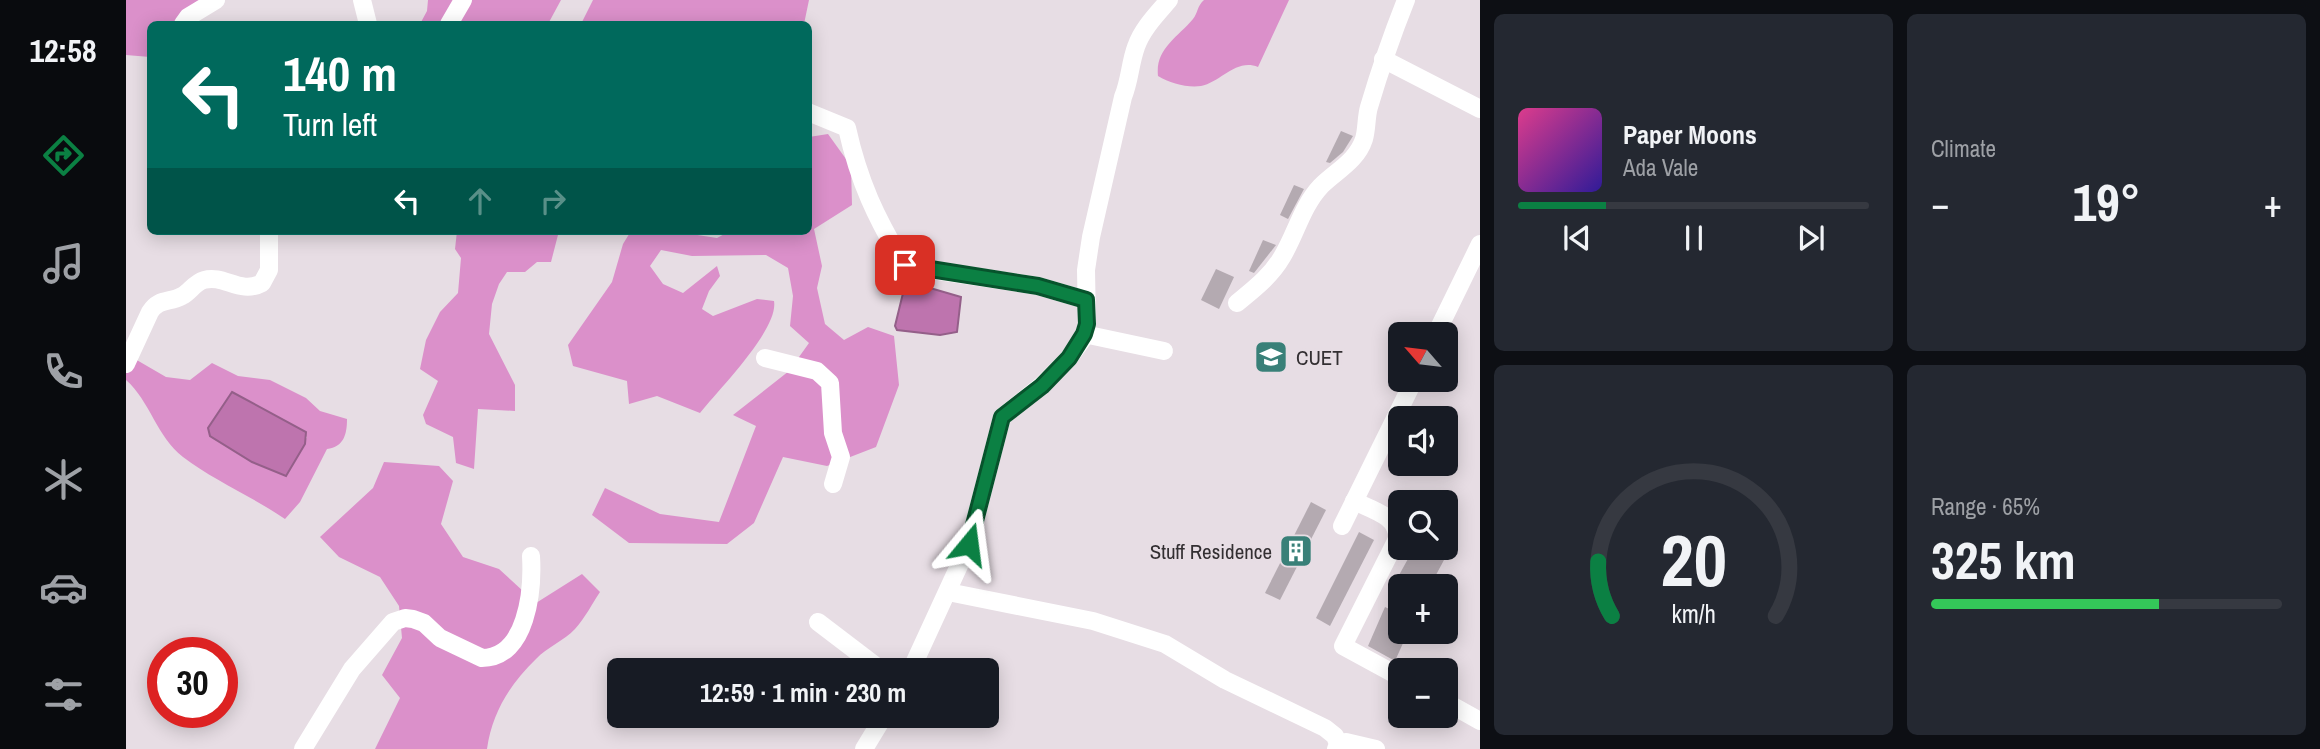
<!DOCTYPE html>
<html lang="en">
<head>
<meta charset="utf-8">
<style>
  body { margin:0; font-family:"Archivo Narrow",sans-serif; background:#242831; color:#f1f3f6; height:100vh; display:flex; flex-direction:column; font-size:26px; white-space:nowrap }
  * { box-sizing:border-box; margin:0 }
  p { font-size:23px; color:#9ea1a6 }
  .icon { flex:none; width:38px; height:38px; fill:none; stroke:currentColor; stroke-width:2; stroke-linecap:round; stroke-linejoin:round }
  .map { position:relative; flex:1; overflow:hidden }
  .drawer { display:flex; flex-direction:column; gap:14px; padding:14px; background:#0d0f14; width:840px }
  .drawer>* { flex:none }
  .hud { position:absolute; left:21px; top:21px; width:665px; height:214px; border-radius:10px; box-shadow:0 4px 18px #0003; background:#00695c; color:#fff; overflow:hidden }
  .needle { width:46px; rotate:298deg }
  .buttons { position:absolute; left:1262px; top:322px; display:grid; gap:14px }
  .buttons a { display:grid; place-items:center; width:70px; height:70px; border-radius:10px; background:#171b24; box-shadow:0 4px 18px #0003; font-size:35px }
  .speed { position:absolute; left:21px; top:637px; display:flex; gap:14px; font-size:35px; font-weight:700; text-align:center }
  .speed>* { display:grid; place-content:center; width:91px; height:91px; border-radius:50%; background:#171b24; box-shadow:0 4px 18px #0003; line-height:1 }
  .speed .limit { border:10px solid #d22; background:#fff; color:#111 }
  .pin { position:absolute; display:grid; place-items:center; width:60px; height:60px; color:#fff; margin:-30px; border-radius:14px; box-shadow:0 4px 10px #0006 }
  .me { position:absolute; width:77px; margin:-38px; rotate:16deg; stroke-linejoin:round; filter:drop-shadow(0 0 5px #0008) }
  .turn { display:flex; align-items:center; gap:24px; height:147px; padding:0 21px; font-size:32px }
  .turn .icon { width:91px; height:91px; stroke-width:2.5 }
  .turn b { display:block; font-size:49px; line-height:60px }
  .lanes { display:flex; align-items:center; height:66px; padding:0 21px; background:#0003; justify-content:center; gap:35px; direction:ltr }
  .lanes .off { opacity:.35 }
  .big { font-size:52px; font-weight:800; line-height:1.1 }
  .drawer .widget { flex:1; display:flex; flex-direction:column; justify-content:center; gap:10px; min-width:0; padding:0 24px; border-radius:10px; background:#242831 }
  .drawer .dial { align-items:center; gap:0 }
  .dial svg { height:182px; overflow:visible; fill:none; stroke:#363941; stroke-width:7; stroke-linecap:round; text-anchor:middle }
  .dial text { fill:#f1f3f6; stroke:none }
  .song { display:flex; align-items:center; gap:21px }
  .cover { width:84px; height:84px; border-radius:10px; background:linear-gradient(135deg,hsl(330 70% 55%),hsl(250 70% 35%)) }
  .played { height:7px; border-radius:4px; background:linear-gradient(90deg,#0b8043 25%,#363941 25%) }
  .keys { display:flex; justify-content:space-around; direction:ltr }
  .heat { display:flex; justify-content:space-between; align-items:center; font-size:38px; direction:ltr }
  .charge { height:10px; border-radius:5px; background:linear-gradient(90deg,#34c759 65%,#363941 0) }
  .drawer .tiles { flex:1; display:grid; gap:14px; grid-template-columns:repeat(2,1fr) }
  .trip { position:absolute; left:481px; top:658px; width:392px; height:70px; border-radius:10px; background:#171b24; box-shadow:0 4px 18px #0003; font-weight:800; line-height:70px; text-align:center }
  main { display:flex; flex:1; min-height:0 }
  .menu { display:flex; flex-direction:column; width:126px; justify-content:space-around; align-items:center; background:#090b0e; color:#9ea1a6 }
  .menu .icon { width:49px; height:49px }
  .menu .selected { color:#0b8043 }
  .menu b { font-size:32px; color:#f1f3f6 }
  .map>svg:first-child { display:block }
  .forest { fill:#db90ca; fill-rule:evenodd }
  .water { fill:#be74ae; stroke:#945f89; stroke-width:2 }
  .building { fill:#b4aab1 }
  .lines { fill:none; stroke-linecap:round; stroke-linejoin:round }
  .minor { stroke:#fff; stroke-width:18 }
  .route-casing { stroke:#07532c; stroke-width:18 }
  .route { stroke:#0b8043; stroke-width:12 }
  .labels { text-anchor:middle; dominant-baseline:central; stroke-width:6; stroke-linejoin:round; paint-order:stroke }
  .poi-label { font-size:21px; fill:#332f32; stroke:#e7dde4; text-anchor:start }
</style>
</head>
<body>
<main>
<nav class="menu">
<b>12:58</b>
<svg class="icon selected" aria-label="directions" viewBox="0 0 24 24"><path d="M12 3l9 9-9 9-9-9zM9 14v-3h6M13 9l2 2-2 2"/></svg>
<svg class="icon" aria-label="music" viewBox="0 0 24 24"><path d="M9 18V5l10-2v13"/><circle cx="6" cy="18" r="3"/><circle cx="16" cy="16" r="3"/></svg>
<svg class="icon" aria-label="phone" viewBox="0 0 24 24"><path d="M5 4h4l2 5-3 2q2 4 5 5l2-3 5 2v4C11 20 4 13 5 4z"/></svg>
<svg class="icon" aria-label="climate" viewBox="0 0 24 24"><path d="M12 3v18M4 7l16 10M4 17L20 7"/></svg>
<svg class="icon" aria-label="car" viewBox="0 0 24 24"><path d="M5 17H2v-5l4-1 3-4h7l3 4 3 1v5h-3M9 17h6M6 11h13"/><circle cx="7" cy="17" r="2"/><circle cx="17" cy="17" r="2"/></svg>
<svg class="icon" aria-label="filters" viewBox="0 0 24 24"><path d="M4 7h16M4 17h16"/><circle cx="9" cy="7" r="2"/><circle cx="15" cy="17" r="2"/></svg>
</nav>
<div class="map">
<svg width="1354" height="749" viewBox="0 0 1354 749">
  <rect width="100%" height="100%" fill="#e7dde4"/>
  <g class="forest">
    <path d="M0,0H85L57,24H24V57L0,55Z"/>
    <path d="M302,0H435L422,24H294L301,11Z"/>
    <path d="M467,0H683L678,24H573L567,21L565,24H455Z"/>
    <path d="M1078,0H1163L1132,67C1110,58 1095,82 1075,86C1061,88 1044,83 1032,76C1029,49 1051,38 1067,19C1072,13 1071,6 1078,0Z"/>
    <path d="M702,134L725,166L726,205L688,229L696,266L691,288L699,324L718,340L742,327L768,336L773,385L750,447L701,466L657,457L628,523L601,544L503,543L466,515L479,488L534,514L593,522L630,426L607,415L663,371L683,343L664,326L667,296L662,268L640,255L566,256L535,250L524,266L537,284L557,293L591,266L594,276L583,291L576,309L587,316L631,299L648,301C653,329 593,389 574,413L531,396L503,404L501,381L447,366L442,345L486,282L497,244L505,231H545L591,238L604,231H682L683,137Z"/>
    <path d="M331,231H433L425,262H411L399,272H381L373,284L366,304L363,334L389,385V411L352,409L348,469L330,463L327,437L300,424L297,415L312,381L294,369L300,340L314,312L332,293L335,258L329,249Z"/>
    <path d="M9,359L40,377L64,380L86,363L112,376L144,380L180,398L194,411L221,419C221,434 218,447 201,449L174,502L159,519C127,497 87,480 57,457C31,437 24,401 0,380V363ZM106,392L181,437L160,476L82,428Z"/>
    <path d="M258,462L313,466L327,481L315,524L337,557L373,569L410,603L456,574L474,592C466,604 459,618 449,629C438,641 421,647 410,659C384,684 366,713 361,749H249L274,698L256,675L276,638L273,606L254,577L213,557L194,537L247,488Z"/>
  </g>
  <g class="water">
    <path d="M780,281L835,297L831,332L814,335L771,330L769,326Z"/>
    <path d="M106,392L180,432L179,444L160,476L126,462L84,436L82,428Z"/>
  </g>
  <g class="building">
    <path d="M1215,131L1227,136L1217,152L1204,163L1200,162Z"/>
    <path d="M1168,185L1178,189L1162,219L1154,215Z"/>
    <path d="M1137,240L1150,245L1128,273L1123,271Z"/>
    <path d="M1090,269L1108,277L1093,309L1075,300Z"/>
    <path d="M1185,502L1200,510L1154,600L1139,593Z"/>
    <path d="M1233,532L1248,540L1204,626L1190,618Z"/>
    <path d="M1288,548H1295L1318,560L1304,586H1267Z"/>
    <path d="M1259,607L1274,614V632H1282L1269,661L1242,646Z"/>
  </g>
  <g class="lines">
    <g class="minor">
      <path d="M236,0L242,24"/>
      <path d="M57,24L62,17L90,0"/>
      <path d="M323,24L337,0"/>
      <path d="M1257,59L1354,109"/>
      <path d="M682,112L721,128C733,182 750,218 779,266L912,286L960,300"/>
      <path d="M1111,303C1128,289 1145,276 1156,257C1170,234 1176,206 1195,186C1210,171 1231,161 1238,139C1241,129 1240,117 1243,107C1254,70 1266,35 1280,0"/>
      <path d="M958,334L1038,351"/>
      <path d="M1310,334L1354,244"/>
      <path d="M639,358L691,371L704,383L707,433L715,457L707,484"/>
      <path d="M0,364L24,312C33,298 43,303 56,296C64,292 68,283 78,280C98,274 114,295 136,283L143,270V231"/>
      <path d="M1228,501C1246,510 1273,516 1271,539L1217,646L1274,677"/>
      <path d="M1216,526L1288,380"/>
      <path d="M822,592L967,621L1039,644L1099,680L1199,728L1209,736L1212,744L1210,749"/>
      <path d="M692,622L755,670"/>
      <path d="M785,670L843,544L876,417L916,385L943,358L957,339L961,324L960,270L965,237L997,97C1004,80 1004,63 1010,47C1016,29 1031,14 1043,0"/>
      <path d="M1320,702L1354,721"/>
      <path d="M1212,744L1220,742L1250,749"/>
      <path d="M177,749L226,669L267,622L279,618L287,619L298,623L314,638L356,658C401,658 407,590 405,556"/>
      <path d="M738,749L758,716"/>
    </g>
  </g>
  <g class="lines">
    <defs>
      <path id="route" d="M779,265L912,286L960,300L961,324L958,334L943,358L916,386L876,417L843,544"/>
    </defs>
    <use href="#route" class="route-casing"/>
    <use href="#route" class="route"/>
  </g>
  <defs>
    <symbol id="university-square" viewBox="-11 -11 22 22"><rect x="-9" y="-9" width="18" height="18" rx="4" fill="#398078" stroke="#e7dde4"/><path d="M0-5L7-2L0 1L-7-2ZM-4 1L0 2.5L4 1V4Q0 6-4 4Z" fill="#fff"/></symbol>
    <symbol id="building-square" viewBox="-11 -11 22 22"><rect x="-9" y="-9" width="18" height="18" rx="4" fill="#398078" stroke="#e7dde4"/><path d="M-4-6H4V6H1V3H-1V6H-4ZM-2.5-4.3h1.7v1.8h-1.7ZM.8-4.3h1.7v1.8H.8ZM-2.5-1h1.7V.8h-1.7ZM.8-1h1.7V.8H.8Z" fill="#fff"/></symbol>
  </defs>
  <g fill-rule="evenodd">
    <use href="#university-square" x="1126" y="338" width="38" height="38"/>
    <use href="#building-square" x="1151" y="532" width="38" height="38"/>
  </g>
  <g class="labels">
    <g class="poi-label">
      <text x="1170" y="357">CUET</text>
      <text x="1146" y="551" text-anchor="end">Stuff Residence</text>
    </g>
  </g>
</svg>
<div class="buttons">
<a><svg class="needle" viewBox="-14 -14 28 28"><path d="M0-13l5 13h-10z" fill="#e53935"/><path d="M0 13l5-13h-10z" fill="#9ea1a6"/></svg></a>
<a><svg class="icon" aria-label="sound" viewBox="0 0 24 24"><path d="M4 9h4l5-4v14l-5-4H4zM17 9q2 3 0 6"/></svg></a>
<a><svg class="icon" aria-label="search" viewBox="0 0 24 24"><circle cx="10" cy="10" r="6"/><path d="M15 15l6 6"/></svg></a>
<a>+</a>
<a>−</a>
</div>
<div class="speed"><div class="limit">30</div></div>
<div class="pin" style="left:779px;top:265px;background:#d93025"><svg class="icon" aria-label="arrive" viewBox="0 0 24 24"><path d="M6 21V4h12l-3 4 3 4H6"/></svg></div>
<svg class="me" style="left:843px;top:544px" viewBox="-20 -20 40 40"><path d="M0-17L14 15 0 8-14 15z" fill="#0b8043" stroke="#fff" stroke-width="4"/></svg>
<div class="trip">12:59 · 1 min · 230 m</div>
<div class="hud">
<div class="turn"><svg class="icon" aria-label="left" viewBox="0 0 24 24"><path d="M17 20v-9H6M10 6l-5 5 5 5"/></svg><div><b>140 m</b>Turn left</div></div>
<div class="lanes"><svg class="icon" aria-label="left" viewBox="0 0 24 24"><path d="M17 20v-9H6M10 6l-5 5 5 5"/></svg><svg class="icon off" aria-label="ahead" viewBox="0 0 24 24"><path d="M12 20V5M6 11l6-6 6 6"/></svg><svg class="icon off" aria-label="right" viewBox="0 0 24 24"><path d="M7 20v-9h11M14 6l5 5-5 5"/></svg></div>
</div>
</div>
<section class="drawer">
<div class="tiles">
<div class="widget">
<div class="song"><i class="cover"></i><div><b>Paper Moons</b><p>Ada Vale</p></div></div>
<div class="played"></div>
<div class="keys"><svg class="icon" aria-label="previous" viewBox="0 0 24 24"><path d="M18 5L8 12l10 7zM5 5v14"/></svg><svg class="icon" aria-label="pause" viewBox="0 0 24 24"><path d="M8 5v14M16 5v14"/></svg><svg class="icon" aria-label="next" viewBox="0 0 24 24"><path d="M6 5l10 7-10 7zM19 5v14"/></svg></div>
</div>
<div class="widget"><p>Climate</p>
<div class="heat"><a>−</a><b class="big">19°</b><a>+</a></div>
</div>
<div class="widget dial"><svg viewBox="0 0 100 80">
<path d="M14 69A42 42 0 1 1 86 69"/>
<path d="M14 69A42 42 0 0 1 8 45" stroke="#0b8043"/>
<text x="50" y="56" font-size="32" font-weight="700">20</text>
<text x="50" y="72" font-size="11">km/h</text>
</svg></div>
<div class="widget"><p>Range · 65%</p><b class="big">325 km</b><div class="charge"></div></div>
</div>
</section>
</main>
</body>
</html>
